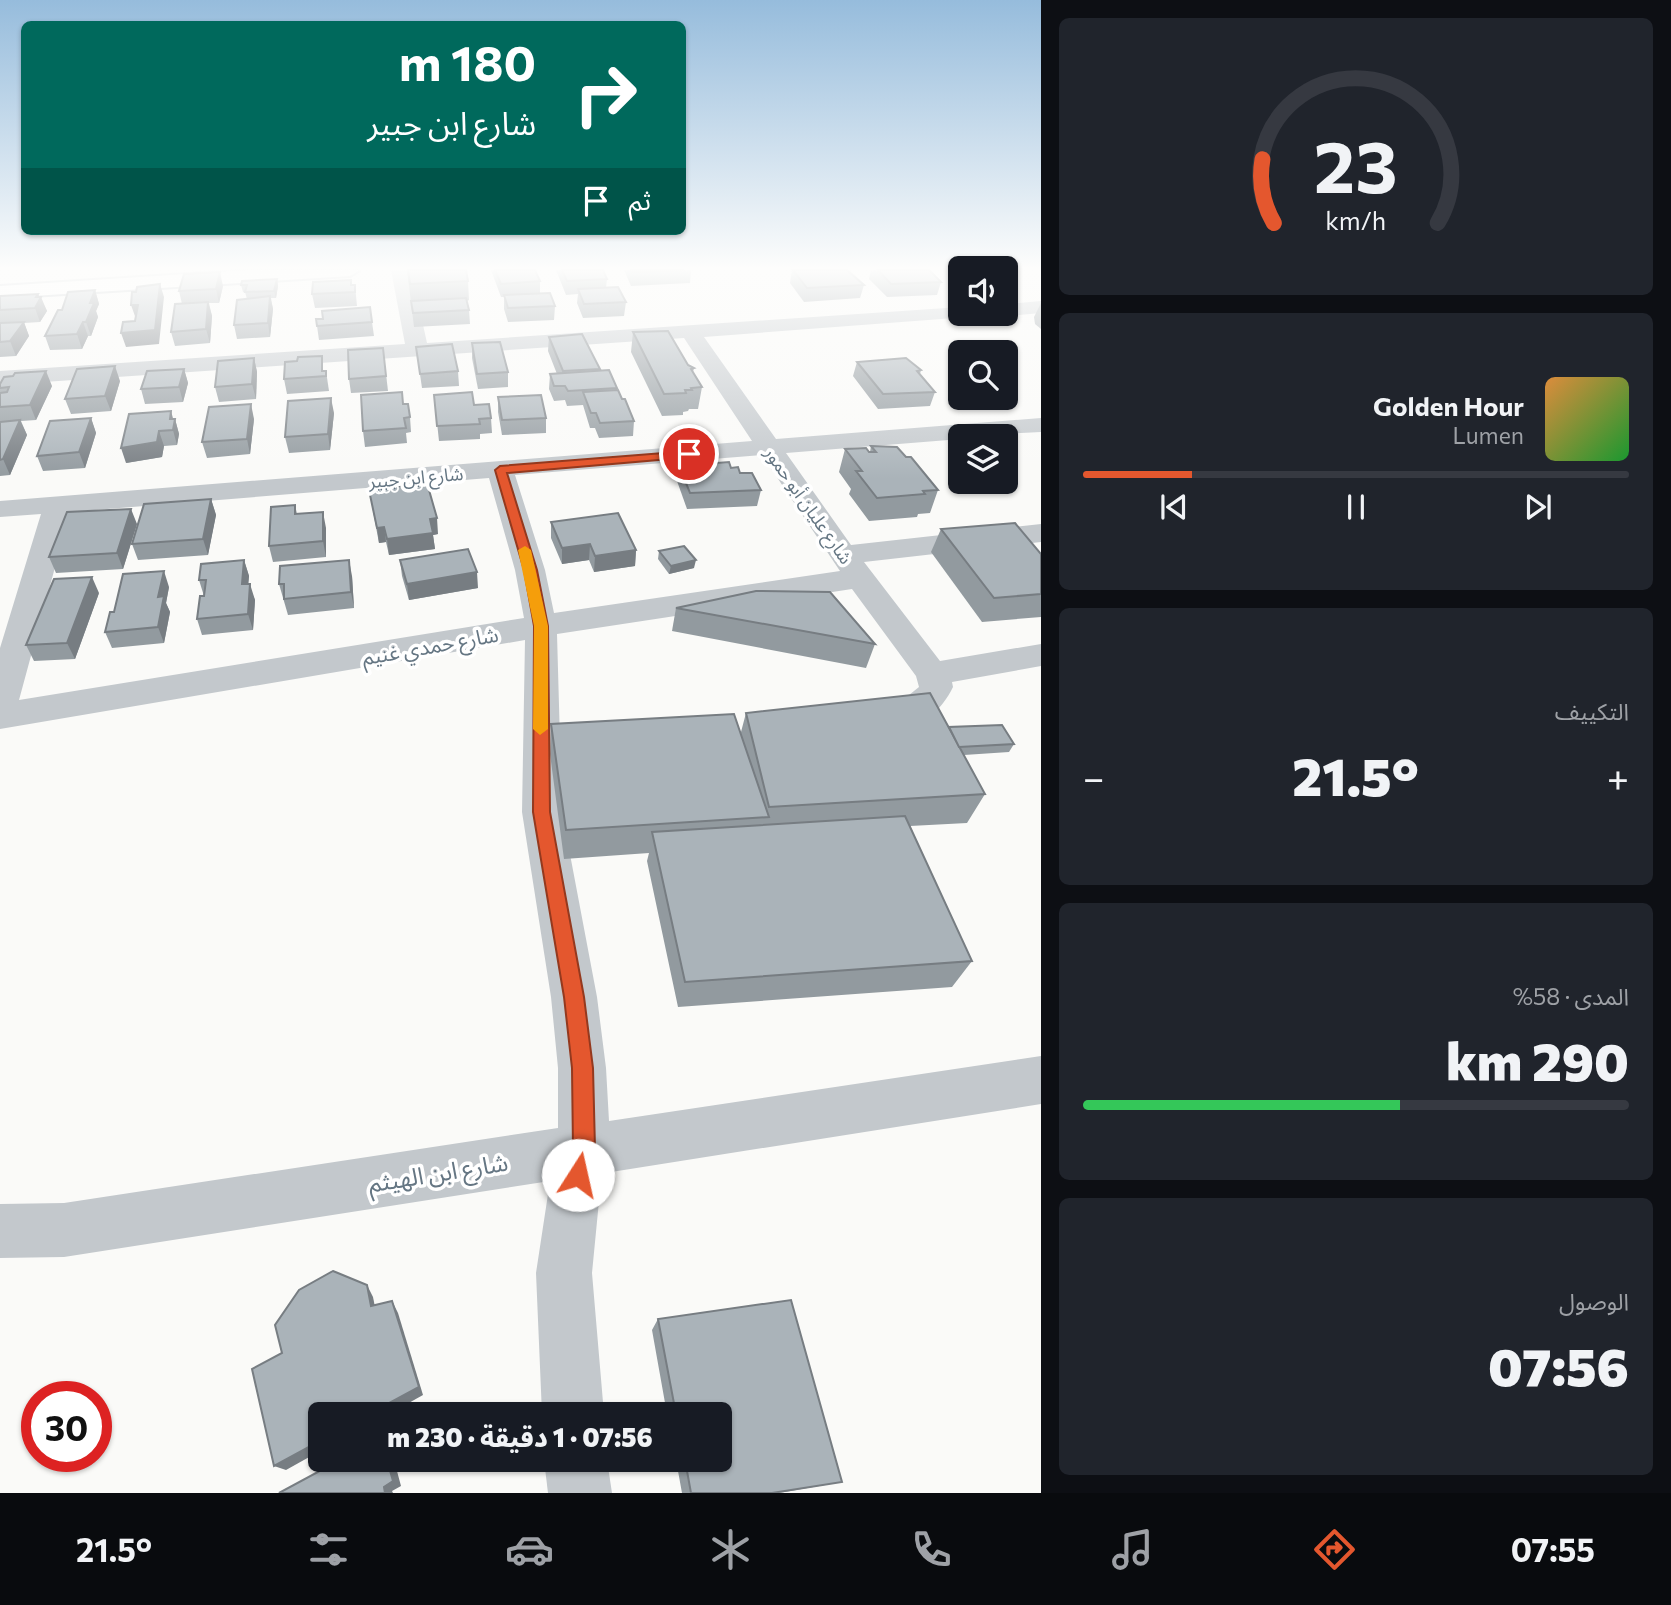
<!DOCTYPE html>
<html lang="ar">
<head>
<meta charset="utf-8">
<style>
  body { margin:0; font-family:Commissioner,"Noto Sans Arabic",sans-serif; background:#20242c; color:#f1f3f6; direction:rtl; height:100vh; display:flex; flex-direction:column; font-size:26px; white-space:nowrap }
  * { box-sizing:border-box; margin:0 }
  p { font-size:23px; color:#9ea1a6 }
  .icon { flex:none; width:38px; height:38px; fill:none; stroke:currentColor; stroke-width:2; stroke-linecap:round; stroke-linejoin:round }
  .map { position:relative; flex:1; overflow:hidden; direction:ltr }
  .side { display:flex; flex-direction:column; gap:18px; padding:18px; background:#0d0f14; width:630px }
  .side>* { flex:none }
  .top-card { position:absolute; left:21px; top:21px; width:665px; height:214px; border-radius:10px; box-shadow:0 2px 5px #0004; direction:rtl; background:#00695c; color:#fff; overflow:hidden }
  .buttons { position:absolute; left:948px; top:256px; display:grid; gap:14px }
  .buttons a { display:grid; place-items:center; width:70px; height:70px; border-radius:10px; background:#171b24; box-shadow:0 2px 5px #0004; font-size:35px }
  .speed { position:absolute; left:21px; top:1381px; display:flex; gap:14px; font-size:35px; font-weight:700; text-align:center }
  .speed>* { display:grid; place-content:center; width:91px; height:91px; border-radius:50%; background:#171b24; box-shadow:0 2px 5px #0004; line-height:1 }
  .speed .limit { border:10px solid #d22; background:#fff; color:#111 }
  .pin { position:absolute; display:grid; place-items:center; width:60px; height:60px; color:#fff; margin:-30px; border:4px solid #fff; border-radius:50%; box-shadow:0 2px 7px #0007 }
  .me { position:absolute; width:77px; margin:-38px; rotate:10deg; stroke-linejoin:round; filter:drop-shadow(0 0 5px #0008) }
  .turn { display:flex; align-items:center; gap:24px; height:147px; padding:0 35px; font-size:32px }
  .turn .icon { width:91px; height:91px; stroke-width:2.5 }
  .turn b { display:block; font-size:49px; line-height:60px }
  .then { display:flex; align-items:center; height:66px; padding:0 35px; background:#0003; gap:14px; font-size:26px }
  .big { font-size:52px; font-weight:800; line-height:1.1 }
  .side .tile { flex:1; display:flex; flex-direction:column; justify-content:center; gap:10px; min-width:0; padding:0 24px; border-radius:10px; background:#20242c }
  .side .dial { align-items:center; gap:0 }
  .dial svg { height:182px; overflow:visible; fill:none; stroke:#363941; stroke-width:7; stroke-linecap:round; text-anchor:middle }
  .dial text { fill:#f1f3f6; stroke:none }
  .song { display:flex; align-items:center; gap:21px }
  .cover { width:84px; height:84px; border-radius:10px; background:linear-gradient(135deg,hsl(30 70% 55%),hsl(130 70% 35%)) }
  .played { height:7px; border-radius:4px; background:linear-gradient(90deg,#e4572e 20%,#363941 20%) }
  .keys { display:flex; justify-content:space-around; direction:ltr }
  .heat { display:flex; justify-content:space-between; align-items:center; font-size:38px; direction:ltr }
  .charge { height:10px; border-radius:5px; background:linear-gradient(90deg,#34c759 58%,#363941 0) }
  .trip { position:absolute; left:308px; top:1402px; width:424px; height:70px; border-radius:10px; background:#171b24; box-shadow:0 2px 5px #0004; font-weight:800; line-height:70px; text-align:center; direction:rtl }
  .menu { display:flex; height:112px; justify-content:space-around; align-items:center; background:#090b0e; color:#9ea1a6 }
  .menu .icon { width:49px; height:49px }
  .menu .on { color:#e4572e }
  .menu b { font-size:32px; color:#f1f3f6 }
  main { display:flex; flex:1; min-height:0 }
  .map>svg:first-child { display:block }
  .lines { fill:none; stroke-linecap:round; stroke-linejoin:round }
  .secondary-casing { stroke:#b3babf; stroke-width:4 }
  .minor { fill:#c3c8cc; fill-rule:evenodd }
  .secondary { fill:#fff; fill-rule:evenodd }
  .wall { fill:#929a9f }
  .shaded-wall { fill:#777d82 }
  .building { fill:#aab3b9; stroke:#777d82; stroke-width:2 }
  .route { fill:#e4572e; stroke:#94391e; stroke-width:2 }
  .slow { fill:#f59e0b }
  .labels { text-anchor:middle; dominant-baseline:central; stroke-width:7; stroke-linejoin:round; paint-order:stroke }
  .far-street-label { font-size:18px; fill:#657683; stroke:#fff }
  .street-label { font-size:21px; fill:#657683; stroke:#fff }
  .near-street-label { font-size:24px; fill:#657683; stroke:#fff }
</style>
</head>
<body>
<main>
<section class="side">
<div class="tile dial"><svg viewBox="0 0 100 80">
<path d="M14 69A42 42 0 1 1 86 69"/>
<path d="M14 69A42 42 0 0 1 9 41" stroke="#e4572e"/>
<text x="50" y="56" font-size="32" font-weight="700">23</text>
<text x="50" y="72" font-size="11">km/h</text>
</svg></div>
<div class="tile">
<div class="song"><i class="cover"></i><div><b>Golden Hour</b><p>Lumen</p></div></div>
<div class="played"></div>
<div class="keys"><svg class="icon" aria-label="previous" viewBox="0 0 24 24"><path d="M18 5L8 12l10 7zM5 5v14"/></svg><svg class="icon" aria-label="pause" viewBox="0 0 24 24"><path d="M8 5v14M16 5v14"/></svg><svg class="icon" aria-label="next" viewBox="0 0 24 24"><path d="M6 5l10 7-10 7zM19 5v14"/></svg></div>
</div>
<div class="tile"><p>التكييف</p>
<div class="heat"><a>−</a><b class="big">21.5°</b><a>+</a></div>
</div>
<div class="tile"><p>المدى · 58%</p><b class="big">290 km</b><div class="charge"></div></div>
<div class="tile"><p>الوصول</p><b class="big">07:56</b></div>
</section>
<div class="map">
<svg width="1041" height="1493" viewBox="0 0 1041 1493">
  <rect width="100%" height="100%" fill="#fafaf8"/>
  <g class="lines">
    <defs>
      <path id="secondary" d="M249,270H360L350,276L0,298V286Z"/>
    </defs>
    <use href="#secondary" class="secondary-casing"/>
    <g class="minor">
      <path d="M391,270H411L427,343L961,307V313H971L968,317L704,337L776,439L1041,418V432L961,436V439L786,453L851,545L1041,524V542L864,562L940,661L1041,644V666L952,682L953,687C939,716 911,737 878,727L873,718L878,709L899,703L919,687L916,676L852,589L557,634L562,812L597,997L606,1068L609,1121L1041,1056V1104L605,1173L599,1201L592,1273L604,1414H542L536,1273L550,1181L64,1257L0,1258V1204L64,1203L558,1128V1068L551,997L522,812L525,640L0,729V648L41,514L0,517V501L752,441L684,338L0,385V371L405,344ZM762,455L840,571L554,613L545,570L515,475ZM489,478L515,570L524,618L19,700L70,512Z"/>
      <path d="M1041,301V313L1006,316L998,313H1006V304Z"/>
      <path d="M544,1460H607L612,1493H548Z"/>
    </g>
    <use href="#secondary" class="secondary"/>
  </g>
  <g class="wall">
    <path d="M407,270H466L468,281L469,300L467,301L469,310L470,324L414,327Z"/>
    <path d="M491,270H535L540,281V293L555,306L554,320L508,322L504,309V297H501Z"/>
    <path d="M556,270H603L607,279L606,288L626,302L624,316L583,318L577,303L578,294L566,295Z"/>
    <path d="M624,270H691L690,283L631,286Z"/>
    <path d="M792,270L864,285L860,298L804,302L790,283Z"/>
    <path d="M871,270H929L941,282L937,295L887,297L869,279Z"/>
    <path d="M277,279L278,286L276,298H271L273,309L270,337L237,339L234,325L247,299L245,292H243L241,285Z"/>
    <path d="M351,285H355L357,306L315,308L312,294Z"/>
    <path d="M223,286L219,303H209L212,316L210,343L175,346L171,332L182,304L179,291Z"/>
    <path d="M95,290L99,304L96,311L98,317L91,336H88L82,349L50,350L45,336L62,310Z"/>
    <path d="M38,294L47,311L40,322L24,323L29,336L16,356L0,357V296Z"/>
    <path d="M1041,303V329L1035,324L1034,317Z"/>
    <path d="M316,319L372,322L374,336L319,340Z"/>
    <path d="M633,332L694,368L693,372L702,387L698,409H689L688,411L683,412V415L662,416L631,352Z"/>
    <path d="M549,337L600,369L599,371L617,388V390L634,421L633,436L599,438L595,428H590L583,405L567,406L565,400L554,401L549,389L550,374H557L548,351Z"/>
    <path d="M472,343L508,372V387L478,389L472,358Z"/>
    <path d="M416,347L458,371L459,386L422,388Z"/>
    <path d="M383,348L388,391L351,393L349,379Z"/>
    <path d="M254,358L257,372L256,399L219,402L215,387Z"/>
    <path d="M857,362L921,370L920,374L935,392L930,406L878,409L853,376Z"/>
    <path d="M184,369L188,383L183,402L145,404L141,389Z"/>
    <path d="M326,371L329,391L287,394L284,379Z"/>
    <path d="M120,381L111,411L71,414L65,399Z"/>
    <path d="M0,384L52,386L36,420L21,421L27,435L10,475L0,476Z"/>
    <path d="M434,395L474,405L491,418L492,433L480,434V439L439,441Z"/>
    <path d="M498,397L546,418V433L502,435L498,412Z"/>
    <path d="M403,404L410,417L411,432L406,433L407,443L365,447L363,431Z"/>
    <path d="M334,413L330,450L289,453L285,437Z"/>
    <path d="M91,418L96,433L85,468L43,471L37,456Z"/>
    <path d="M173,419H175L179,434L177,445L164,446L162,457L126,463Z"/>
    <path d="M254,419L250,454L207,458L202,442Z"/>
    <path d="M871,446L906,457L938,490L930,513L918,514L917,517L869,521L849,494L851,489L839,472L845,449L870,452Z"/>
    <path d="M679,466L731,468L740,473L761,490L757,506L687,509L677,481Z"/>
    <path d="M369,490L438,534L433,535L435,549L389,555L386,542L379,543Z"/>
    <path d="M211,499L216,515L208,555L138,560L132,544Z"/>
    <path d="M295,505L297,514L326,528V557L273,562L269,546Z"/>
    <path d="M551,522L636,550L635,566L594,572L589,560L562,564L551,538Z"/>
    <path d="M137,524L123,569L56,573L49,557Z"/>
    <path d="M941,529L1041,554V617L982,622L931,552Z"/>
    <path d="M659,551L694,568L669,574L658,559Z"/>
    <path d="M244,560L249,576L248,584L255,600L253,630L202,635L197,619L204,596L199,580Z"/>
    <path d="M400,560L478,588L409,600L402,576Z"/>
    <path d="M352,576L354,608L288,615L279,584Z"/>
    <path d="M169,587L166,603L170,612L164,643L112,648L105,632L114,612Z"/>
    <path d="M99,593L75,659L34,661L26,645Z"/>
    <path d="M676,608L875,644L866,668L672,631Z"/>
    <path d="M746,713L949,727L1014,744L1009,752L964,755L985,794L967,823L910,826L972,961L952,987L678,1007L647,861L649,853L564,859L550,754L551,724L741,732Z"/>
    <path d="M658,1319L842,1482L779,1493H682L676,1460H719V1414H667L652,1330Z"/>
  </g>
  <g class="shaded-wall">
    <path d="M220,272L223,286L219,303L216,289Z"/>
    <path d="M277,279L278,286L276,298L274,291Z"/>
    <path d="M160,284L164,297L159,344L126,347L121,333L155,330Z"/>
    <path d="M95,290L99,304L96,311L98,317L91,336L86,322L90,303Z"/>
    <path d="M38,294L40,299L41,297L47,311L40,322L35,308L36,297Z"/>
    <path d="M270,296L273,309L270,337L268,323Z"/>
    <path d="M208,302L212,316L210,343L206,329Z"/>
    <path d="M131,305H138L136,319Z"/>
    <path d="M24,322L29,336L16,356L10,341Z"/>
    <path d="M83,322L88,336L82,349L77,334Z"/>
    <path d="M254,358L257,372L256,399L252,384Z"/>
    <path d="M115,366L120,381L111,411L105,396Z"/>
    <path d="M184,369L188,383L183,402L179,387Z"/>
    <path d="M46,371L52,386L36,420L30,405Z"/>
    <path d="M331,398L334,413L330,450L328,434Z"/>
    <path d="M251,404L254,419L250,454L247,439Z"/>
    <path d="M171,411L174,422L175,419L179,434L177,445L170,419Z"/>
    <path d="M91,418L96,433L85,468L79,452Z"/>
    <path d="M20,420L27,435L10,475L3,459Z"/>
    <path d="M159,431L164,446L162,457L126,463L121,448Z"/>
    <path d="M211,499L216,515L208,555L203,539Z"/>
    <path d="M131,509L137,524L123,569L117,553Z"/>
    <path d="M323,512L326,528V557L323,541Z"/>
    <path d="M437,518L438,534L433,535L435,549L389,555L387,539L430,519Z"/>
    <path d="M384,527L386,542L379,543L377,528Z"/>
    <path d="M590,544L589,560L562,564V548Z"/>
    <path d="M636,550L635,566L594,572L595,556Z"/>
    <path d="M244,560L249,576L247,600L242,584Z"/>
    <path d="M349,560L352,576L354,608L351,592Z"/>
    <path d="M696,560L694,568L669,574L671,566Z"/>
    <path d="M164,571L169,587L166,603L170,612L164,643L158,627V597Z"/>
    <path d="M477,572L478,588L409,600L407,584Z"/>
    <path d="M92,577L99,593L75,659L67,643Z"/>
    <path d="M250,584L255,600L253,630L248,614Z"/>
    <path d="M367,1285L373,1297L377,1317L371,1306Z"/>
    <path d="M392,1301L398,1313L423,1395L389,1414H369Z"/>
    <path d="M320,1441V1451L286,1470L274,1466Z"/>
    <path d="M387,1460H394L401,1486L392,1491L393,1493H385L384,1487Z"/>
  </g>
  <g class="building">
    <path d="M408,270H466L468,281L410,284Z"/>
    <path d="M495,270H535L540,281L501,284Z"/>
    <path d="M562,270H603L607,279L567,281Z"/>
    <path d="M631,270H684L632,272Z"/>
    <path d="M793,270H847L864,285L807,288Z"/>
    <path d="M878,270H929L941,282L891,284Z"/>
    <path d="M220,272L216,289L179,291L184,274Z"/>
    <path d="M277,279L274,291L245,292L247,285H241L242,281Z"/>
    <path d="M351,280V285H355V292L312,294L313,282Z"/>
    <path d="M160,284L155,330L121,333L123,322L135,321L138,305H131L132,292H136L137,287Z"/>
    <path d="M618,287L626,302L584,304L578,289Z"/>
    <path d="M95,290L90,303H94L86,322H83L77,334L45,336L58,310H62L68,292Z"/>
    <path d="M550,293L555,306L508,308L504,295Z"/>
    <path d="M38,294L36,297H41L35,308L0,310V296Z"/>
    <path d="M270,296L268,323L234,325L237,300Z"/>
    <path d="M466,298L469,310L413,313L411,301Z"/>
    <path d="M208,302L206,329L171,332L175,304Z"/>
    <path d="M370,307L372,322L317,326L316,319H323L322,311Z"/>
    <path d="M24,322L10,341L0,342V323Z"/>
    <path d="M668,331L688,365L694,368L691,369L702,387L691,388L692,390H685L686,393L664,394L633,332Z"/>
    <path d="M582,334L600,369L563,371L549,337Z"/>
    <path d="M500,342L508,372L477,374L472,343Z"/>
    <path d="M452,344L458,371L420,374L416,347Z"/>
    <path d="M383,348L386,376L349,379L348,350Z"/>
    <path d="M322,356V371H326V376L284,379L285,362L297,361L298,357Z"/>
    <path d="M254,358L252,384L215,387L218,361Z"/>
    <path d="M906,358L921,370L917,371L935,392L883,394L857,362Z"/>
    <path d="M115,366L105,396L65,399L77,369Z"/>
    <path d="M184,369L179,387L141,389L147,371Z"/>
    <path d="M609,370L617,388L568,391L565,386H554L550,374Z"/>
    <path d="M46,371L30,405L0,407V393L7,392L9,387L0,388V384L4,377L13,376L15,373Z"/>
    <path d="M618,390L622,399H625L634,421L600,423L596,413H591L583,392Z"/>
    <path d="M402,392L403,404H408L410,417L404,418L406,428L363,431L361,395Z"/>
    <path d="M472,392L474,405L489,404L491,418L479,419L480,424L437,426L434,395Z"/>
    <path d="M541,395L546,418L502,420L498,397Z"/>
    <path d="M331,398L328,434L285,437L288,401Z"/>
    <path d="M251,404L247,439L202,442L209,407Z"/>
    <path d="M171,411L170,419H175L173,430L159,431L157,442L121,448L129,414Z"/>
    <path d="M91,418L79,452L37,456L50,421Z"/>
    <path d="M20,420L3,459L0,460V422Z"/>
    <path d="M871,446L897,447L906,457H911L938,490L923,491L925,494L877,498L856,471H862L845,449L866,448L869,452H876Z"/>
    <path d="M729,462L731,468L738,467L740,473H752L761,490L690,493L679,466Z"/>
    <path d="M427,483L437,518L430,519L433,533L387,539L384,527L377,528L369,490Z"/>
    <path d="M211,499L203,539L132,544L144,504Z"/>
    <path d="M295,505V514L323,512V541L269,546L271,507Z"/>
    <path d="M131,509L117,553L49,557L67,512Z"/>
    <path d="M618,513L636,550L595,556L590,544L562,548L551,522Z"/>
    <path d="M1015,523L1041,554V594L994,598L941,529Z"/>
    <path d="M684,546L696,560L671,566L659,551Z"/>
    <path d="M468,549L477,572L407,584L400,560Z"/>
    <path d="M244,560L242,584H250L248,614L197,619L200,596H204L206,580H199L201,564Z"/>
    <path d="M349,560L351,592L284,599V584H279L280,566Z"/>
    <path d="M164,571L158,597L164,596L158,627L105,632L110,612H114L123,574Z"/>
    <path d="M92,577L67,643L26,645L54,579Z"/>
    <path d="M756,591L830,592L875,644L676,608Z"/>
    <path d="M930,693L985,794L769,807L746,713Z"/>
    <path d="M734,714L769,817L566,830L551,724Z"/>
    <path d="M1002,725L1014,744L959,747L949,727Z"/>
    <path d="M905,816L972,961L685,982L652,832Z"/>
    <path d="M333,1271L367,1285L371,1306L392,1301L419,1387L369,1414H320V1441L274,1466L252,1369L282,1353L275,1325L299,1290Z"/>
    <path d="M791,1300L842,1482L772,1493H691L685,1460H719V1414H676L658,1319Z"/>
    <path d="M340,1460H387L393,1481L384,1487L385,1493H279Z"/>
  </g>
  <linearGradient id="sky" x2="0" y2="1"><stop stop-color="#96bcdc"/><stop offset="0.56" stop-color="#fdfdfc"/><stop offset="1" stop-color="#fdfdfc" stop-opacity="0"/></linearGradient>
  <rect width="1041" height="479" fill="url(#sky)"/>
  <path class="route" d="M689,451L694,454L693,457L507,473L537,570L548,626L550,812L584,997L593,1068L595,1149L586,1183L578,1187L570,1183L566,1175L573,1149L572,1068L564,997L533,812L534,626L524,570L495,470L500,466Z"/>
  <path class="slow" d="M525,546L531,550L548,626V729L540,735L533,729L534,626L518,550Z"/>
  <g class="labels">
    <g class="far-street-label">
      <text transform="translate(416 477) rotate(-5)">شارع ابن جبير</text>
      <text transform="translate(809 505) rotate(55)">شارع عليان أبو حمور</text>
    </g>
    <g class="street-label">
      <text transform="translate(430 645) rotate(-10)">شارع حمدي غنيم</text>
    </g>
    <g class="near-street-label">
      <text transform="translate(438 1172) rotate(-9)">شارع ابن الهيثم</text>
    </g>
  </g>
</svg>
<div class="buttons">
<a><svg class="icon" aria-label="sound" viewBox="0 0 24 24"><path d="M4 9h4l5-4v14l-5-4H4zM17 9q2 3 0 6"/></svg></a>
<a><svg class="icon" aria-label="search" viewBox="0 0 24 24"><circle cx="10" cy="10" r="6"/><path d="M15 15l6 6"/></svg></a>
<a><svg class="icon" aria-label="layers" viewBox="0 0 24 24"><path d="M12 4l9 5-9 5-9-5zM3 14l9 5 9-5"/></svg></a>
</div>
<div class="speed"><div class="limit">30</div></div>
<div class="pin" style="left:689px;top:454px;background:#d93025"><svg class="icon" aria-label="arrive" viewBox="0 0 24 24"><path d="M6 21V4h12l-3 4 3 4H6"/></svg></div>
<svg class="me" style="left:578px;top:1175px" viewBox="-20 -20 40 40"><circle r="19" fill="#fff"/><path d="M0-13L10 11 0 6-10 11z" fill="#e4572e"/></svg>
<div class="trip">07:56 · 1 دقيقة · 230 m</div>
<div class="top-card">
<div class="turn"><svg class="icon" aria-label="right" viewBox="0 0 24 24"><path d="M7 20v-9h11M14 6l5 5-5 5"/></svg><div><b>180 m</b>شارع ابن جبير</div></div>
<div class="then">ثم<svg class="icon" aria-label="arrive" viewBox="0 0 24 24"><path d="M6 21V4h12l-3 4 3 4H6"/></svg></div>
</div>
</div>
</main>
<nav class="menu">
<b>07:55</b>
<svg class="icon on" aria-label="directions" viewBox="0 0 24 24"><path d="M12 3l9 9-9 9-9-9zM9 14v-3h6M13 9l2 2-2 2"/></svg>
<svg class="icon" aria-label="music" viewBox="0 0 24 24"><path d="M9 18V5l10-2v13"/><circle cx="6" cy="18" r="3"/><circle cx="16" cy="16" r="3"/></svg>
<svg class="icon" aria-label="phone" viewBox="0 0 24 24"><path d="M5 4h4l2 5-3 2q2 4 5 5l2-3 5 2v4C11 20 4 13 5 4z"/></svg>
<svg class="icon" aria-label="climate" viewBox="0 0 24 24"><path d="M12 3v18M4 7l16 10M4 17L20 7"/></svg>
<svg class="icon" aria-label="car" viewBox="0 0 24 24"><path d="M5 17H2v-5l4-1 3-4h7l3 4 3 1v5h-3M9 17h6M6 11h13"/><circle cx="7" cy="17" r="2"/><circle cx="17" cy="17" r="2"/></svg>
<svg class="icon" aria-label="filters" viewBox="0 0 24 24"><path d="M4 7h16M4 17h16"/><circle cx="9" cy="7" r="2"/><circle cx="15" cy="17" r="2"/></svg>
<b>21.5°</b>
</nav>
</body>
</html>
